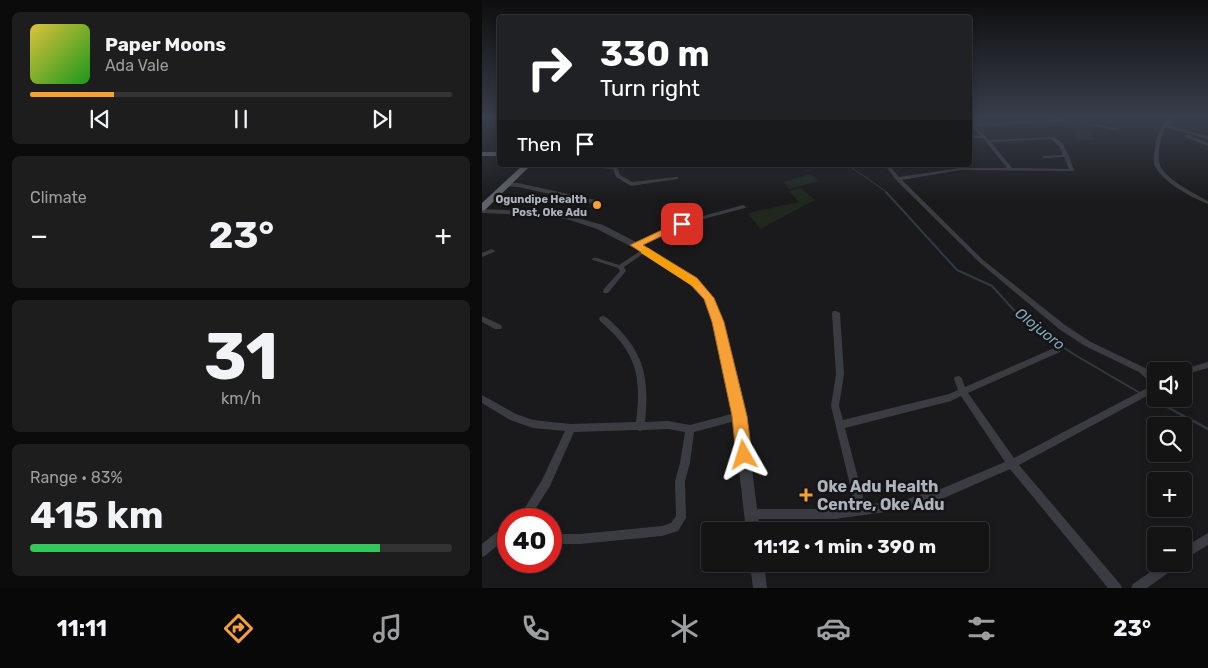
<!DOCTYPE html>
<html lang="en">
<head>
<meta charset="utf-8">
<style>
  body { margin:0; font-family:Rubik,sans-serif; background:#1d1d1e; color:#f1f3f6; height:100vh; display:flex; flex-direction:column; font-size:19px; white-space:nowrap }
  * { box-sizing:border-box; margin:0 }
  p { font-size:16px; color:#9d9ea0 }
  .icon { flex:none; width:28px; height:28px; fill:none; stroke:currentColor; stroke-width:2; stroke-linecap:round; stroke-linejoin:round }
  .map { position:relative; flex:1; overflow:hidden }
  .panel { display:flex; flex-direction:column; gap:12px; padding:12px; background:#0b0b0c; width:482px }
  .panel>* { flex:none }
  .guide { position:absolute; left:15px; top:15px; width:475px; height:152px; border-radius:5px; box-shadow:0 2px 8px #0003,0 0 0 1px #333334; background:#202124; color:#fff; overflow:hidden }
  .controls { position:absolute; left:665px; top:362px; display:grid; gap:10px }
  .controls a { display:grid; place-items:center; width:45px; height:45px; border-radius:5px; background:#141415; box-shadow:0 2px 8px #0003,0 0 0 1px #333334; font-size:25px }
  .speed { position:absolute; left:15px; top:508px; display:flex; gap:10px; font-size:25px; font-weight:700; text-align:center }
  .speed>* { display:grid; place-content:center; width:65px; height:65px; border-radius:50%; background:#141415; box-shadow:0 2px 8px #0003,0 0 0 1px #333334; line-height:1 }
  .speed .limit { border:8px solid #d22; background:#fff; color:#111 }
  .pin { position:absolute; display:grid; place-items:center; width:42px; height:42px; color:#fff; margin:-21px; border-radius:10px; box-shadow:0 2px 8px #0006 }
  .me { position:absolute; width:55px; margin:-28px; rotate:354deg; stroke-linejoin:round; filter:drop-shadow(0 0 4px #0008) }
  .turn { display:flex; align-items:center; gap:18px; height:105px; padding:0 20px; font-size:22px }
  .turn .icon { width:65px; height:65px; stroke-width:2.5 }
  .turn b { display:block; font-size:35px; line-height:42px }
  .then { display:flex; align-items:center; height:48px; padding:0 20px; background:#0003; gap:10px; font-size:19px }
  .big { font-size:38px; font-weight:700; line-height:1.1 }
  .panel .card { flex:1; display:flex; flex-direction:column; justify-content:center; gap:8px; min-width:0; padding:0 18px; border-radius:8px; background:#1d1d1e }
  .panel .dial { align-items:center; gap:0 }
  .dial b { font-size:65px; line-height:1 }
  .song { display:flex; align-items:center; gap:15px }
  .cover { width:60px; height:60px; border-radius:8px; background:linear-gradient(135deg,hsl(50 70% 55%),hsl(120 70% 35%)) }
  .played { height:5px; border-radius:2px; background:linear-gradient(90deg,#f7a036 20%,#333334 20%) }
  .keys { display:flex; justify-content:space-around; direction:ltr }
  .heat { display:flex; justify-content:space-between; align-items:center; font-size:28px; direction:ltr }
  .charge { height:8px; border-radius:4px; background:linear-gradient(90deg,#34c759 83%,#333334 0) }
  .trip { position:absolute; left:219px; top:522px; width:288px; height:50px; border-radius:5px; background:#141415; box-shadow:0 2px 8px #0003,0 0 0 1px #333334; font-weight:700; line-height:50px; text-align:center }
  .tab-bar { display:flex; height:80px; justify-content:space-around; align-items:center; background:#080808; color:#9d9ea0 }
  .tab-bar .icon { width:35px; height:35px }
  .tab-bar .selected { color:#f7a036 }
  .tab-bar b { font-size:22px; color:#f1f3f6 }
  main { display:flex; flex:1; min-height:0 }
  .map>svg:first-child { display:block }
  .green { fill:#1f271f }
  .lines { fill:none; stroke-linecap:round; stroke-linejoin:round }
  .stream-far2 { stroke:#2f3b41; stroke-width:1 }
  .stream-far1 { stroke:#2f3b41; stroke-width:2 }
  .stream { stroke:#2f3b41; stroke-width:2.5 }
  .minor { fill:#3a3c41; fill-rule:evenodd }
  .tertiary { fill:#3a3c41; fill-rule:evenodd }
  .trunk { fill:#5e6269; fill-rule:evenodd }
  .route { fill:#f7a036; stroke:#a16823 }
  .slow { fill:#f59e0b }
  .poi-dot { fill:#f7a036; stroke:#151517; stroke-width:2 }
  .labels { text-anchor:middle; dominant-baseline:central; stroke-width:5; stroke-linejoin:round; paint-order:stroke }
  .far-poi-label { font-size:11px; font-weight:bold; fill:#acb3bc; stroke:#151517; text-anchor:end }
  .water-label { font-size:15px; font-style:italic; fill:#82a5b7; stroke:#151517 }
  .near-poi-label { font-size:16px; font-weight:bold; fill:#acb3bc; stroke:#151517; text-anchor:start }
</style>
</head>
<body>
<main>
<section class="panel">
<div class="card">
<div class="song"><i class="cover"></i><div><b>Paper Moons</b><p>Ada Vale</p></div></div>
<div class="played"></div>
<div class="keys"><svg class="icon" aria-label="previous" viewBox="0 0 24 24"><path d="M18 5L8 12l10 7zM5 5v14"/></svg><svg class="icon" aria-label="pause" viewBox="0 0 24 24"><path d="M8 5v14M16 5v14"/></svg><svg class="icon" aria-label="next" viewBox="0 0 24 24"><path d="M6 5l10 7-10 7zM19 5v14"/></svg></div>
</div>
<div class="card"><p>Climate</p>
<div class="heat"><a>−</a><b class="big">23°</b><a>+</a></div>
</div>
<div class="card dial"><b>31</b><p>km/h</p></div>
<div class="card"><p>Range · 83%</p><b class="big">415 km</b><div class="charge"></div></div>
</section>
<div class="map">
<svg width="726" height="588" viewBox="0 0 726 588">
  <rect width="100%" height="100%" fill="#1a1a1c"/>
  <g class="green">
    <path d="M581,121L606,126L613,140H593L592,134Z"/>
    <path d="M328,174L337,181L307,189L302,182Z"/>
    <path d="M319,188L333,200L278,229L266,213L317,202L307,191Z"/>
  </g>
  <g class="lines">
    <path class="stream-far2" d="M366,165L406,193"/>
    <g class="stream-far1">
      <path d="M404,192L475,270L510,286L542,321L593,355L658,393"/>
      <path d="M663,395L709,420"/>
    </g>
    <path class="stream" d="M706,418L726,429"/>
    <g class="minor">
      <path d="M640,118H644L640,120L638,119Z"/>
      <path d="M687,118H691L685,125L726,136V139L684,127C680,134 678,141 677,150C677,155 676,160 678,165C684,180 712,193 726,201V204C711,198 678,181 672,164C671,159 672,154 673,148C674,136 679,126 687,118Z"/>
      <path d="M581,119L637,129L635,130L581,121L494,127L507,140L572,137L581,144L586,155L587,156V157L592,170L590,171L478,170L420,180L501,260L583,325L609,342L663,368L674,378V391L537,465L638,584L640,588H626L528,469L462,498L425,509L353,519H269L265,518L264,514L265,510L269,509H353L373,506L349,406L354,374L350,313L351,311H354L358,313L362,374L357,406L361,420L467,394L476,390L472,379L473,377L476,376L479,377L483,387L572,348H578L579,350L578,352L486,393L532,458L671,385L657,372L603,346L577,329L497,262L414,180L403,165H407L417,177L478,168H525L501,138H488V136H498L489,126V124ZM569,139L577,146L581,155L562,156L560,157L562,158L582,157L587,169L530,168L509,142ZM479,396L523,462L461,488L425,499L383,505L363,428L469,401Z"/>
      <path d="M703,135H707L726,143V146L703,137Z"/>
      <path d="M91,165H112L135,167L138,175L150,182L195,177L197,178L195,179L149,186L134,177L131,169L93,166Z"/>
      <path d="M25,183H36L114,200L117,202L114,204L36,187L23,186L22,185Z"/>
      <path d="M261,205L264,207L263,208L218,220L155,246L153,247L150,245L214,218Z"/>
      <path d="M163,248L165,249L166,250L165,251L142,267L144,271L143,272L126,293H122L121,291L122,289L138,271L136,268L111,260L110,259L111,258H115L137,265Z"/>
      <path d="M10,249L13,251L12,252L0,257V253Z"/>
      <path d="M0,316L19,325L20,327L19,329H13L0,322Z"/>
      <path d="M121,316L124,317C161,349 168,374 163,422L186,421L208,425L257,412L260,413L261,416L260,419L257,420L212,432L208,463L203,481L204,518L196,531L180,536L98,544H69V534H98L180,526L189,523L194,516L193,481L198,463L203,432L186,429L161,430L158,431L155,430L92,432L68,486L47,519H36L60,480L83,431L51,428L28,420L0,403V395L34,414L51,420L89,424L154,422C160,375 154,352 118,321L117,319L118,317Z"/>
      <path d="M726,362V368L701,375V371H697L698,370Z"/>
      <path d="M26,525V537L4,555L0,557V544L22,526Z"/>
      <path d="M726,533V545L701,560V548Z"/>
      <path d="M680,564H695L693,568L665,588H649L651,584Z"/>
    </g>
    <g class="tertiary">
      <path d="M0,209L66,212L89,216L121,225L156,243L214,279L230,296L241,322L263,416L278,531H264L251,416L231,322L223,299L208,283L150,247L115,229L88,220L66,216L0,213Z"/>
      <path d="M268,564H282L285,588H271Z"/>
    </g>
    <g class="trunk">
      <rect x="0" y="152" width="18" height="4"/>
      <path d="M41,165H49L3,210L0,211V203Z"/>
    </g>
  </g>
  <linearGradient id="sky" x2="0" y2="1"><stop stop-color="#0e0e0f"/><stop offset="0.59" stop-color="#383e4b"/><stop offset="1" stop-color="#383e4b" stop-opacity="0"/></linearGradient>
  <rect width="726" height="200" fill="url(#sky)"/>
  <path class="route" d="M197,222H204L205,224L161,245L215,278L232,298L242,322L265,416L270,455L267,460L262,462L256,460L254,455L250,416L230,322L222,299L207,283L148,245Z"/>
  <path class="slow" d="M159,248H166L219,283L218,286H210L159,253Z"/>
  <g class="poi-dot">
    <circle cx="115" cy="205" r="5"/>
    <path d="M321.5 487.5h5v5h5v5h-5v5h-5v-5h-5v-5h5z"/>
  </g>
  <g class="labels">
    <g class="far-poi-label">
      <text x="105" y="199">Ogundipe Health<tspan x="105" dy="13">Post, Oke Adu</tspan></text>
    </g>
    <g class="water-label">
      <text transform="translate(558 329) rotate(38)">Olojuoro</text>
    </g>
    <g class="near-poi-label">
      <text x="335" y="486">Oke Adu Health<tspan x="335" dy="18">Centre, Oke Adu</tspan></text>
    </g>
  </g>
</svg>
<div class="controls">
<a><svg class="icon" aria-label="sound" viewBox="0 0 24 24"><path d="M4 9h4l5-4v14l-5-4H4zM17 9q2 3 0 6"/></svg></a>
<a><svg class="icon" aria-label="search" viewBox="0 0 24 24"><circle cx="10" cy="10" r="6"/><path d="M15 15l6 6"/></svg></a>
<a>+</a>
<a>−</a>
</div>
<div class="speed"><div class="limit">40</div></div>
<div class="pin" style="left:200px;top:224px;background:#d93025"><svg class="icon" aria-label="arrive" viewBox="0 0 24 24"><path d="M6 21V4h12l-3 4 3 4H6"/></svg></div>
<svg class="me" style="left:262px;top:455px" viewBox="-20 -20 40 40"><path d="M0-17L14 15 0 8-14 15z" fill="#f7a036" stroke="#fff" stroke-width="4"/></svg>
<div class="trip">11:12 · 1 min · 390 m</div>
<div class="guide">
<div class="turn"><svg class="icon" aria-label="right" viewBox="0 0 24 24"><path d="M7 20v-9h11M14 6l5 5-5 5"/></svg><div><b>330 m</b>Turn right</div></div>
<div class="then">Then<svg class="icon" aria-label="arrive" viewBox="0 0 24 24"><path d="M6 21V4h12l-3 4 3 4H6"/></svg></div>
</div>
</div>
</main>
<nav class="tab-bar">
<b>11:11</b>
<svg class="icon selected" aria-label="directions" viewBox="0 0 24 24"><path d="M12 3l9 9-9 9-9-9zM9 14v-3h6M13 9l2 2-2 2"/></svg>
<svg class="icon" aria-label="music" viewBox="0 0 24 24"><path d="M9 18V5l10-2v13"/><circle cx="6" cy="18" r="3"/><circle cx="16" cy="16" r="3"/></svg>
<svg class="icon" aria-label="phone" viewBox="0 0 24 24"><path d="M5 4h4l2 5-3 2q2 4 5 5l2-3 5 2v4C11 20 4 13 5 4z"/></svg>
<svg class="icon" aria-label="climate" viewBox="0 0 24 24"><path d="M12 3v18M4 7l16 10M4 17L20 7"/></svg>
<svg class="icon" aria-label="car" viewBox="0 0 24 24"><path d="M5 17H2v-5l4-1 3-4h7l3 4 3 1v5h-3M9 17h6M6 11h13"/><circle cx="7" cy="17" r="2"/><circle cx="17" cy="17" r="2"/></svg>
<svg class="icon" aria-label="filters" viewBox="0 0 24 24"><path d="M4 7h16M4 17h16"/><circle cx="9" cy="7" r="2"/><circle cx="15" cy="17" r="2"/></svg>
<b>23°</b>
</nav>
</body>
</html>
